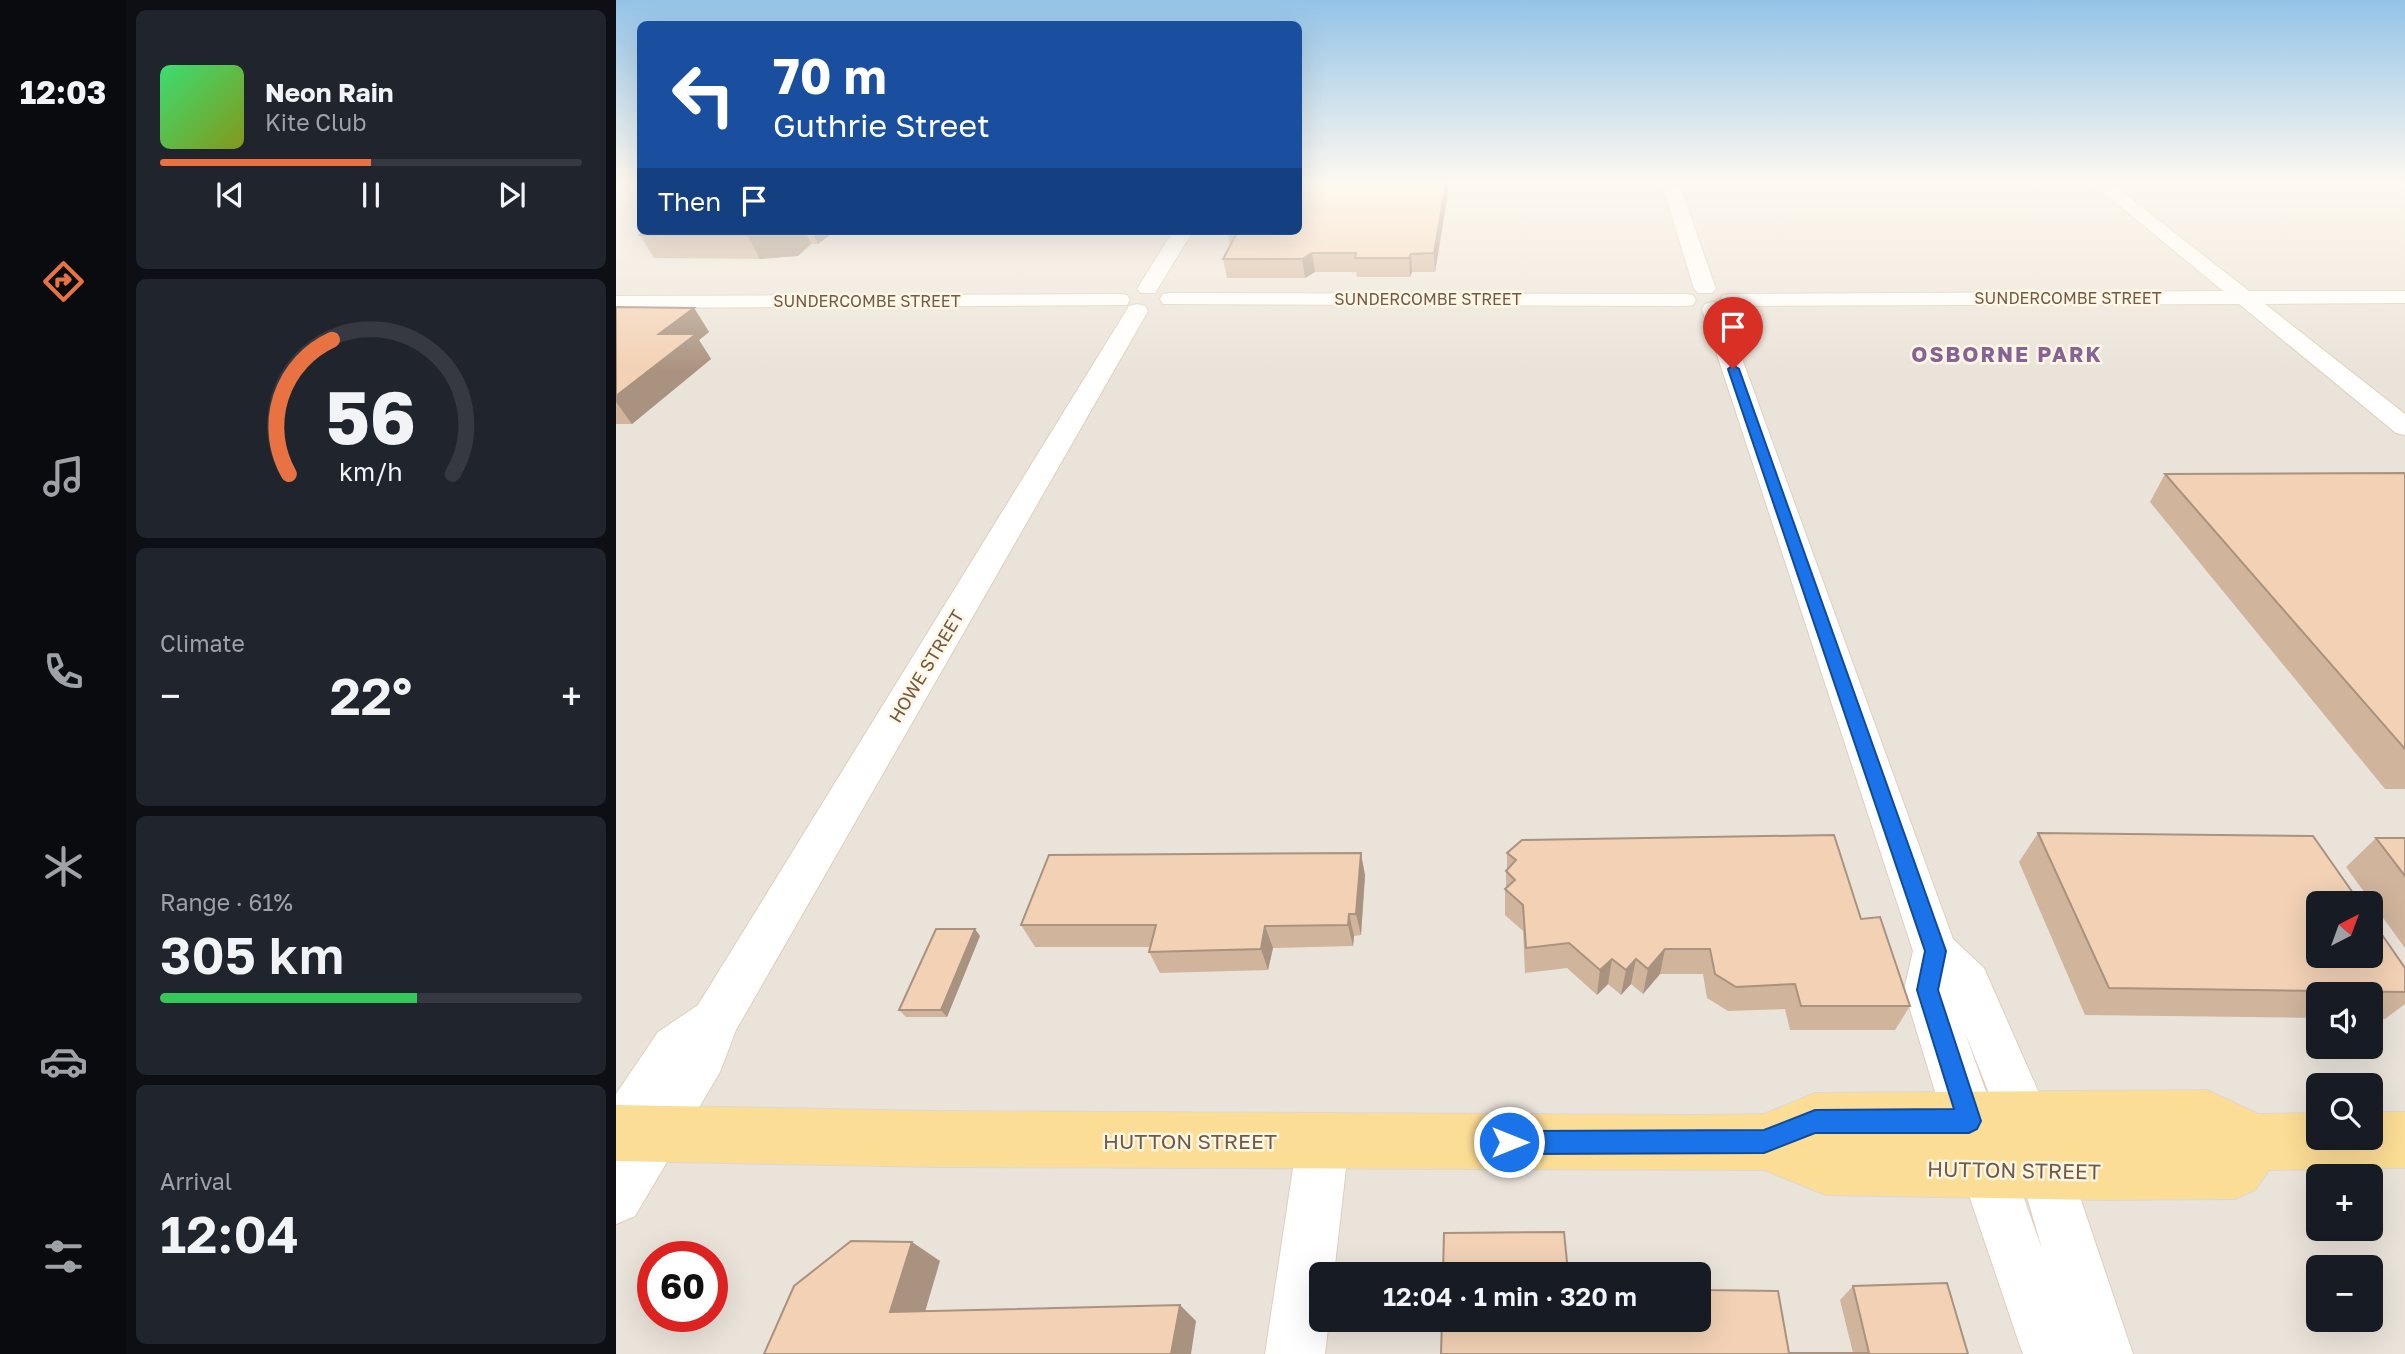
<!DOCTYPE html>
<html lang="en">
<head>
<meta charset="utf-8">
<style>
  body { margin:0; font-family:"Golos Text",sans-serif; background:#20242c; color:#f1f3f6; height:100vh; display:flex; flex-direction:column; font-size:26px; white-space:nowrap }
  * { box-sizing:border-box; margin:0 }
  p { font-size:23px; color:#9ea1a6 }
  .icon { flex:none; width:38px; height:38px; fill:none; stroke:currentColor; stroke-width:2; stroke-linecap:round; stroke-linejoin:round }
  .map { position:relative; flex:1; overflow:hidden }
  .side { display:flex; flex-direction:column; gap:10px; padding:10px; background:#0d0f14; width:490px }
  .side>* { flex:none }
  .top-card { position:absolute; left:21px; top:21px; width:665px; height:214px; border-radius:10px; box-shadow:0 7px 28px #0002; background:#1a4fa0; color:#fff; overflow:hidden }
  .needle { width:46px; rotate:41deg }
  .tools { position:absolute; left:1690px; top:891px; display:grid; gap:14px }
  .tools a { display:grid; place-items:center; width:77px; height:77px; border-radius:10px; background:#171b24; box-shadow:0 7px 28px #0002; font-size:35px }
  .speed { position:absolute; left:21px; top:1241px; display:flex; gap:14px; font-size:35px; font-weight:700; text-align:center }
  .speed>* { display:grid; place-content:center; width:91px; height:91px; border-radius:50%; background:#171b24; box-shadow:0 7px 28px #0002; line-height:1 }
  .speed .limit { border:10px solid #d22; background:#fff; color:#111 }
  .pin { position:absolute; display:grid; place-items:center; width:60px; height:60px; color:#fff; margin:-72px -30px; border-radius:50% 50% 50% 0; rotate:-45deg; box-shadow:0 0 7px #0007 }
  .pin .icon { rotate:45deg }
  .me { position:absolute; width:77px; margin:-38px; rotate:90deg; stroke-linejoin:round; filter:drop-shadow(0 0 5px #0008) }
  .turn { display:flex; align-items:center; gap:24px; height:147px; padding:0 21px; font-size:32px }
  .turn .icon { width:91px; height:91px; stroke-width:2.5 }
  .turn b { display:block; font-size:49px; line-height:60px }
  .then { display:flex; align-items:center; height:66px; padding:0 21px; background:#0003; gap:14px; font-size:26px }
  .big { font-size:52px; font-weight:600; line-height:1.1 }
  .side .tile { flex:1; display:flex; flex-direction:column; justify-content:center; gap:10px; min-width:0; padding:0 24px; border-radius:10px; background:#20242c }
  .side .dial { align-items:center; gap:0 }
  .dial svg { height:182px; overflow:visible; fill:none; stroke:#363941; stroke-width:7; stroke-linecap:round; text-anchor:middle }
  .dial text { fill:#f1f3f6; stroke:none }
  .song { display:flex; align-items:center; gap:21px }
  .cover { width:84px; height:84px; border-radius:10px; background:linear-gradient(135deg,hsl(140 70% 55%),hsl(70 70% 35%)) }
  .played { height:7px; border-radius:4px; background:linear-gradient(90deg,#e87241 50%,#363941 50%) }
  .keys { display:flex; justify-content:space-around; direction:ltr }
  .heat { display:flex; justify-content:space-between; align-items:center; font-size:38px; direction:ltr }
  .charge { height:10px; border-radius:5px; background:linear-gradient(90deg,#34c759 61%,#363941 0) }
  .trip { position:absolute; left:693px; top:1262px; width:402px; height:70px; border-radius:10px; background:#171b24; box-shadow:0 7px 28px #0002; font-weight:600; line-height:70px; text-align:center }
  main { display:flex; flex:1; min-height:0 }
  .dock { display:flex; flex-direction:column; width:126px; justify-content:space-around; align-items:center; background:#090b0e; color:#9ea1a6 }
  .dock .icon { width:49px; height:49px }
  .dock .current { color:#e87241 }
  .dock b { font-size:32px; color:#f1f3f6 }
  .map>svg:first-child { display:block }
  .industrial { fill:#eae3da; fill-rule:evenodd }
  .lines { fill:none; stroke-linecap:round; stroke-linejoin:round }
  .street-casing { stroke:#e0ceba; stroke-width:2 }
  .primary-casing { stroke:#ddd7d3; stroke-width:2 }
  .street { fill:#fff; fill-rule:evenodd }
  .primary { fill:#fcdd95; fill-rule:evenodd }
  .wall { fill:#d0b49c }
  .shaded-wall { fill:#a9927f }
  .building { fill:#f2d1b5; stroke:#a9927f; stroke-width:2 }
  .route { fill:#1a73e8; stroke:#114b97; stroke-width:2 }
  .labels { text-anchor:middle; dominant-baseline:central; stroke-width:5; stroke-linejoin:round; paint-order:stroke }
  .far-street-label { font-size:16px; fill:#725946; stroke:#fff6e4 }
  .street-label { font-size:18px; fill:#725946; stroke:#fff6e4 }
  .far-district-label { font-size:21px; font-weight:bold; letter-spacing:2px; fill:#876295; stroke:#fff6e4 }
  .near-street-label { font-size:21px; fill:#725946; stroke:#fff6e4 }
</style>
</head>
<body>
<main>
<nav class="dock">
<b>12:03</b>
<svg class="icon current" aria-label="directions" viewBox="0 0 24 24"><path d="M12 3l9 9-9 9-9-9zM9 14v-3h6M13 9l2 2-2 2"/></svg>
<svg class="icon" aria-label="music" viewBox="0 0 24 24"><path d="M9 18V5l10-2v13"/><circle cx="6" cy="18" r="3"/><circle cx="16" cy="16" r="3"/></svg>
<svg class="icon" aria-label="phone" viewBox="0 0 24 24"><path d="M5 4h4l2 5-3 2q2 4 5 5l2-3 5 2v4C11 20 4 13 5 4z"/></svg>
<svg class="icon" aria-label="climate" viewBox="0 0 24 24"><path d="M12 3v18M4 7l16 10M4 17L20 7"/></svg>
<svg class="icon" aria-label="car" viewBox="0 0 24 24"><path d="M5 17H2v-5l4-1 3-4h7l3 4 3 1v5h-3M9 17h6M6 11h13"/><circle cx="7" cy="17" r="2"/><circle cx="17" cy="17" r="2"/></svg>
<svg class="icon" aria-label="filters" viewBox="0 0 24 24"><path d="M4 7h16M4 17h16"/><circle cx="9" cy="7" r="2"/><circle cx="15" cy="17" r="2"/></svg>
</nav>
<section class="side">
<div class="tile">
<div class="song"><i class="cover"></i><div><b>Neon Rain</b><p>Kite Club</p></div></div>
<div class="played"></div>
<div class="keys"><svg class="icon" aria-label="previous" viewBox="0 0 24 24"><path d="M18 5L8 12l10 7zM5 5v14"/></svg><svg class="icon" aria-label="pause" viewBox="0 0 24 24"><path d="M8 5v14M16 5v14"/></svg><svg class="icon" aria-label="next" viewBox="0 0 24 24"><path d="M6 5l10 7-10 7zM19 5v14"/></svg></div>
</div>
<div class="tile dial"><svg viewBox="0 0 100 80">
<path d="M14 69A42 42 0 1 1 86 69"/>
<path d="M14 69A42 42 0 0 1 33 10" stroke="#e87241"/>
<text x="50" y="56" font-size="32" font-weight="700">56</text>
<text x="50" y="72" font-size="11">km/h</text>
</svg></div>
<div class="tile"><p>Climate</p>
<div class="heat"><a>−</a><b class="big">22°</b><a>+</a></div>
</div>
<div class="tile"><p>Range · 61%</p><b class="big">305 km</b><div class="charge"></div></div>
<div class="tile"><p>Arrival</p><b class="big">12:04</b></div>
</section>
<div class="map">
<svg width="1789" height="1354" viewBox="0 0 1789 1354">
  <rect width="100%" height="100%" fill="#fcf2de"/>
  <path class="industrial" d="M0,183H24V231H682L683,183H1789V1354H0ZM1703,903H1755V956H1703ZM1703,994H1755V1046H1703ZM1703,1085H1755V1138H1703ZM1703,1176H1755V1228H1703ZM37,1256H96V1316H37ZM1703,1267H1755V1320H1703ZM705,1274H1083V1320H705Z"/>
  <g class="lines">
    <defs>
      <g id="street">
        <path d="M1046,183H1063L1100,289L1096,293H1082L1078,289Z"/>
        <path d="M1476,183H1495L1633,291H1789V303L1649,304L1789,414V435L1780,433L1623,304L1115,306L1107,305L1104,300L1107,295L1115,294L1607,291Z"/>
        <path d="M557,231H577L539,293H525L521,289Z"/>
        <path d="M555,293L1069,294L1077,295L1080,300L1077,305L1069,306L547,304L544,299L547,294Z"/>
        <path d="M503,294L511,295L514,300L511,305L0,308V296Z"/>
        <path d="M1097,302L1105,304L1108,309L1337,939L1368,968L1448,1150L1517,1354H1407L1403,1343L1328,1121L1288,990L1297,951L1086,309L1089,304ZM1348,1030L1403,1169L1426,1249Z"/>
        <path d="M521,304L529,306L532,311L120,1030L104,1072L19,1216L0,1224V1094L42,1032L82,1005L510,311L513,306Z"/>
        <path d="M707,1116L725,1124L733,1142L718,1274H705V1320H713L709,1354H649L681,1142L689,1124Z"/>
      </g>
      <g id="primary">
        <path d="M0,183H11L7,188L0,190Z"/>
        <path d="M1591,1090L1642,1114L1703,1113V1138H1755V1112H1789V1168L1653,1170L1639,1190L1619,1199L1484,1200L1210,1195L1148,1170L319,1167L0,1161V1105L319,1111L1081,1115L1148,1114L1199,1093Z"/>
      </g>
    </defs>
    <use href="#street" class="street-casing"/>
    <use href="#primary" class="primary-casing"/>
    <use href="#street" class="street"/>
    <use href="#primary" class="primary"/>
  </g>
  <g class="wall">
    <path d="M832,193L819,272H796L794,277H741L740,272H699L689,278H611L607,259L614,245L611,231H682Z"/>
    <path d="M27,231H219L202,244H195L182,256L144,259L38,258L24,235Z"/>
    <path d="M0,307L78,308L93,332L83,340L95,359L16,424H0Z"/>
    <path d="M1789,473V789H1769L1534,502L1549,474Z"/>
    <path d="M1422,833L1789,968V1004L1769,1019L1755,1018V994H1703V1018L1469,1015L1403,862Z"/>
    <path d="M1760,838H1789V948L1730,867Z"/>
    <path d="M891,853L1245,919L1294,1006L1279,1030H1174L1169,1009L1112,1011L1091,998L1087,974H1044L1027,994L1015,984L1005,995L992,984L981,995L951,968L909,973L907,931L889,915V889L890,888V871L891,870Z"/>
    <path d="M749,875L745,935L738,936L737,946L657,948L652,970L544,973L533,952L534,947H419L405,925Z"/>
    <path d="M364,936L331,1017H290L283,1010Z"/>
    <path d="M1237,1286L1352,1354H825L1089,1290L1173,1353H1237L1224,1300Z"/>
  </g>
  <g class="shaded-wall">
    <path d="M830,183H831L832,193L819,272L818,253Z"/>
    <path d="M172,231H189L195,244L182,256L144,259L131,235Z"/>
    <path d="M196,231H219L202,244Z"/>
    <path d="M696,253L699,272L689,278L686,259Z"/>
    <path d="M795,254L796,272L794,277L793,258Z"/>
    <path d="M78,308L93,332L83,340L95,359L16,424L0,402V396L43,334Z"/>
    <path d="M745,853L749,875L745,935L740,914Z"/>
    <path d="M733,914L738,936L737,946L732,925Z"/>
    <path d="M649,926L657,948L652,970L645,949Z"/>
    <path d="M359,929L364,936L331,1017L325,1010Z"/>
    <path d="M1049,949L1044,974L1027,994L1032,969Z"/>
    <path d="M996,959L992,984L981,995L984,970Z"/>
    <path d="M1020,959L1015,984L1005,995L1010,970Z"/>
    <path d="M296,1242L324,1261L304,1329L274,1312Z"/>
    <path d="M564,1305L580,1321L575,1354H555Z"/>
  </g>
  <g class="building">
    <path d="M682,183H830L818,253L795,254L793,258H739L740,253H696L686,259H607L622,231H682Z"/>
    <path d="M27,231H172L170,232L131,235H24Z"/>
    <path d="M0,307L78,308L43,334H80L0,396Z"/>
    <path d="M1789,473V749L1549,474Z"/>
    <path d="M1422,833L1697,836L1744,903H1703V956H1755V919L1789,968V992L1493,988Z"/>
    <path d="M1218,835L1245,919L1264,917L1294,1006H1185L1179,984L1120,987L1099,974L1094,949H1049L1032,969L1020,959L1010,970L996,959L984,970L953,943L910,948L907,905L889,889L899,880L890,871L900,860L891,853L906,840Z"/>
    <path d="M1760,838H1789V876Z"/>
    <path d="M745,853L740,914H733L732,925L649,926L645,949L533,952L540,925H405L433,855Z"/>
    <path d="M320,929H359L325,1010H283Z"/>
    <path d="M948,1232L952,1272L987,1274H827L828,1233Z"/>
    <path d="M235,1241L296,1242L274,1312L564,1305L555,1354H148L178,1286Z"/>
    <path d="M1083,1279H1087L1089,1290L1162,1291L1173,1353H1253L1237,1286L1331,1283L1352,1354H825L826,1320H1083Z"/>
  </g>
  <linearGradient id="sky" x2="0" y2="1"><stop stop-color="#93c3e7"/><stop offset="0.49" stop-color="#fef9f0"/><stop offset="1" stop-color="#fef9f0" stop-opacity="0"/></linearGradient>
  <rect width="1789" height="372" fill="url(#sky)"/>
  <path class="route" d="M1117,365L1123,369L1330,951L1322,990L1365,1121L1361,1129L1353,1133H1199L1148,1153L893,1154L885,1151L881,1142L885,1134L893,1131L1148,1130L1199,1110L1338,1109L1301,990L1309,951L1112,369Z"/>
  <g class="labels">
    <g class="far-street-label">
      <text x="1452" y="298">SUNDERCOMBE STREET</text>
      <text x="812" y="299">SUNDERCOMBE STREET</text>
      <text x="251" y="301">SUNDERCOMBE STREET</text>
    </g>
    <g class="street-label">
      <text transform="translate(310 666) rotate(-59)">HOWE STREET</text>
    </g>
    <g class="far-district-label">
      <text x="1391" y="354">OSBORNE PARK</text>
    </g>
    <g class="near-street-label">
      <text x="574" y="1141">HUTTON STREET</text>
      <text transform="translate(1398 1170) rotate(1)">HUTTON STREET</text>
    </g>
  </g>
</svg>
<div class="tools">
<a><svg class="needle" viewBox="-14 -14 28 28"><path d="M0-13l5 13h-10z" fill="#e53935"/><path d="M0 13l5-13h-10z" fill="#9ea1a6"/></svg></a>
<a><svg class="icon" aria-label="sound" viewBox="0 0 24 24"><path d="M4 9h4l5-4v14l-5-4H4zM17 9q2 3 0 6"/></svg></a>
<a><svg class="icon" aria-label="search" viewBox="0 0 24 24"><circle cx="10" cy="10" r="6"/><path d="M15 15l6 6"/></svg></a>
<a>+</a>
<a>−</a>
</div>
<div class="speed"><div class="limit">60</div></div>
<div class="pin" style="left:1117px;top:369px;background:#d93025"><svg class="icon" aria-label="arrive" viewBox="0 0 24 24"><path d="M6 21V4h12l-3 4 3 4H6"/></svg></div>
<svg class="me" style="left:893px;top:1142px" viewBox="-20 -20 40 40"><circle r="17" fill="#1a73e8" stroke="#fff" stroke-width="3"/><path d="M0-11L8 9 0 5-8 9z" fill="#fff"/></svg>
<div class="trip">12:04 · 1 min · 320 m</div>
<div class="top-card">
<div class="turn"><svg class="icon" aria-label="left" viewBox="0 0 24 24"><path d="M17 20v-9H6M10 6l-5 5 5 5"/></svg><div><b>70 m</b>Guthrie Street</div></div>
<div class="then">Then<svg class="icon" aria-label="arrive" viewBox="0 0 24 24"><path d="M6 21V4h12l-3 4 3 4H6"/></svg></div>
</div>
</div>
</main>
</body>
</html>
